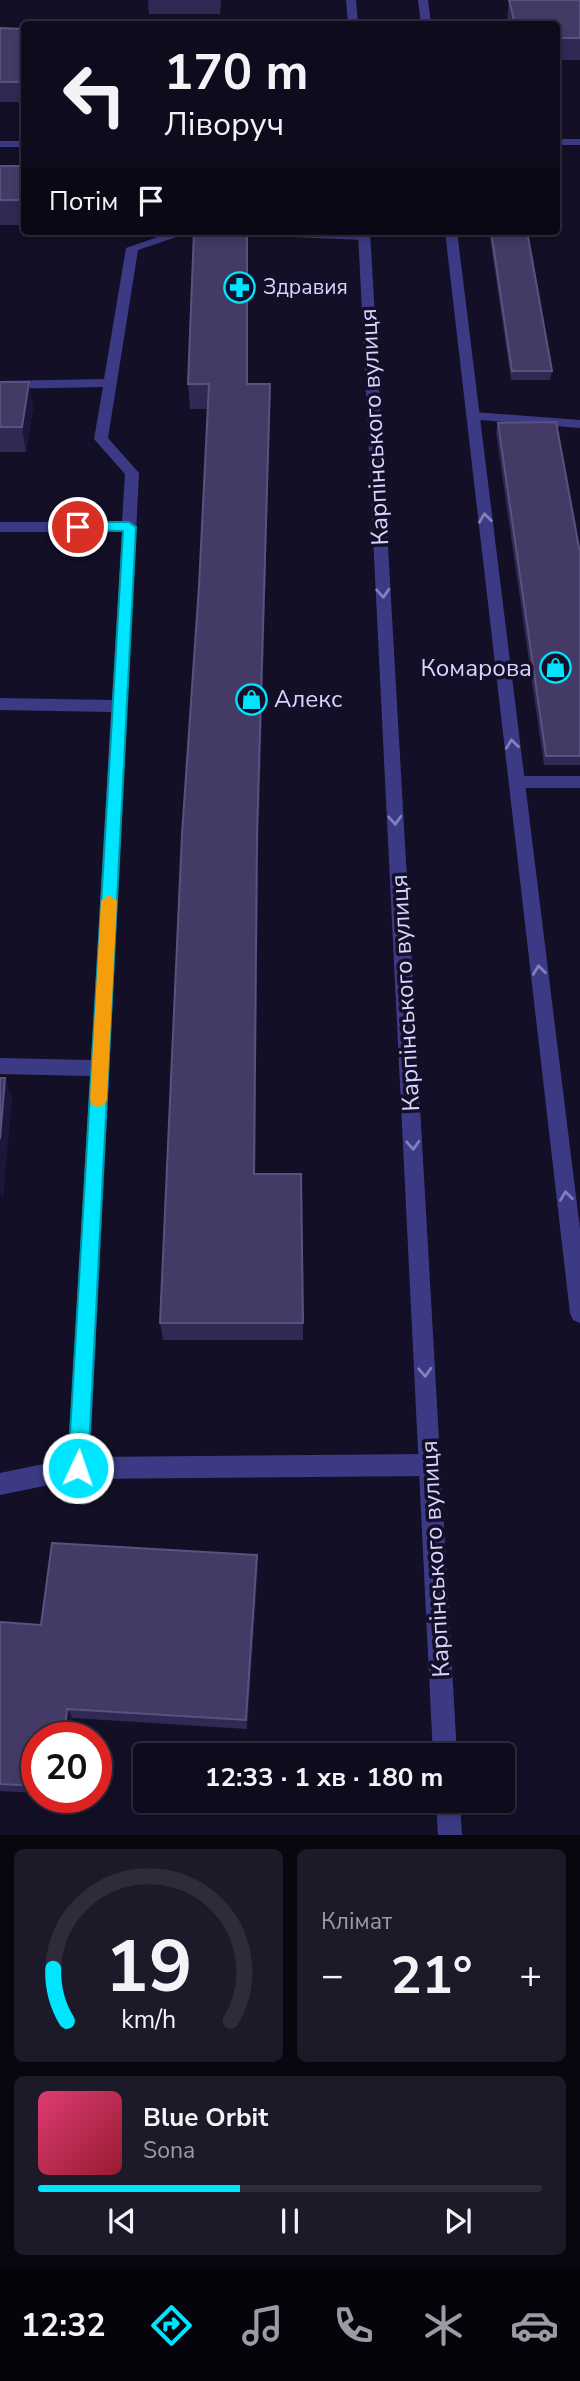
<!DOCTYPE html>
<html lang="uk">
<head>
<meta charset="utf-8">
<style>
  body { margin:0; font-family:"Nunito Sans",sans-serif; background:#1c1929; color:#f1f3f6; height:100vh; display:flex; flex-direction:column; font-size:26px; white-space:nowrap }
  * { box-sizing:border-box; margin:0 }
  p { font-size:23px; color:#9b9ba3 }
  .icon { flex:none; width:38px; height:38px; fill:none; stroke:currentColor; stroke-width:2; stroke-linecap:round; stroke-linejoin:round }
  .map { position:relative; height:1835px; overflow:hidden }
  .details { display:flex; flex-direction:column; gap:14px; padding:14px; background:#08060f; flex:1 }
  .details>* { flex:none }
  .hud { position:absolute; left:21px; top:21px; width:539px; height:214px; border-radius:7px; box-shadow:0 4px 10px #0003,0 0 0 2px #2e2b3b; background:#0e0b1c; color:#f1f3f6; overflow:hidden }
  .speed { position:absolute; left:21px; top:1722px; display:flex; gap:14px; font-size:35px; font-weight:700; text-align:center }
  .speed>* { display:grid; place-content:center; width:91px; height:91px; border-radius:50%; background:#0e0b1c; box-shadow:0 4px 10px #0003,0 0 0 2px #2e2b3b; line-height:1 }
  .speed .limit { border:10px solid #d22; background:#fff; color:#111 }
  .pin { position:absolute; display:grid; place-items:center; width:60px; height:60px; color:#fff; margin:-30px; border:4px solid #fff; border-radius:50%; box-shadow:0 2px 7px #0007 }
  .me { position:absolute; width:77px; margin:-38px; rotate:3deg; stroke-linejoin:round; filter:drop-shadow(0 0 5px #0008) }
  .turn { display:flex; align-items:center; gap:24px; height:147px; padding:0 28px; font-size:32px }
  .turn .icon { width:91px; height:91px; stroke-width:2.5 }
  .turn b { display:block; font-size:49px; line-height:60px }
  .then { display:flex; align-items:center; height:66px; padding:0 28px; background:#0003; gap:14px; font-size:26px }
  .big { font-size:52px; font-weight:700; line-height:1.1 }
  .details .card { flex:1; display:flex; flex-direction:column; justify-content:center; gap:10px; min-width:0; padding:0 24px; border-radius:10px; background:#1c1929 }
  .details .dial { align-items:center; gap:0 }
  .dial svg { height:182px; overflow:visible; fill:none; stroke:#2e2b3b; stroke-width:7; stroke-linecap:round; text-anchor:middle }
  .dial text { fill:#f1f3f6; stroke:none }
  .song { display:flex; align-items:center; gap:21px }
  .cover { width:84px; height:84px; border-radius:10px; background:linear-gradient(135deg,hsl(340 70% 55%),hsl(350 70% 35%)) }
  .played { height:7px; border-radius:4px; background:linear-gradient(90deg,#00e5ff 40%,#2e2b3b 40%) }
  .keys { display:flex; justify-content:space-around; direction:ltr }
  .heat { display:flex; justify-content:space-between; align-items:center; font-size:38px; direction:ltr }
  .details .tiles { flex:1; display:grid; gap:14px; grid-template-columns:1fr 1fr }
  .card:last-child { grid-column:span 2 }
  .trip { position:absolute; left:133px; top:1743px; width:382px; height:70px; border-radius:7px; background:#0e0b1c; box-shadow:0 4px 10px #0003,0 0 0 2px #2e2b3b; font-weight:700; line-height:70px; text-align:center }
  .tab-bar { display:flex; height:112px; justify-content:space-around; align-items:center; background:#06040b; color:#9b9ba3 }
  .tab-bar .icon { width:49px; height:49px }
  .tab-bar .selected { color:#00e5ff }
  .tab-bar b { font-size:32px; color:#f1f3f6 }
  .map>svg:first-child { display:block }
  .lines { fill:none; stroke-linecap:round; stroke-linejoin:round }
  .service { fill:#3d3a85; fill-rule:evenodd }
  .minor { fill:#3d3a85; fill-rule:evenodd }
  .tertiary { fill:#3d3a85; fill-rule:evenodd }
  .wall { fill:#312854 }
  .shaded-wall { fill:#1d163a }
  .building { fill:#433a66; stroke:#5a527e; stroke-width:2 }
  .oneway { stroke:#837fbc }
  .route { fill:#00e5ff; stroke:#0095a6; stroke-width:2 }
  .slow { fill:#f59e0b }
  .labels { text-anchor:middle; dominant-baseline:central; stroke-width:7; stroke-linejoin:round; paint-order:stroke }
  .far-poi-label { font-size:21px; fill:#d9d4ff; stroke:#130f26; text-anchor:start }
  .street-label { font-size:24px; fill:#d9d4ff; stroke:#130f26 }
  .poi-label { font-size:24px; fill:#d9d4ff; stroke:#130f26; text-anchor:end }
</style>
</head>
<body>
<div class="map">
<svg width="580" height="1835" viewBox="0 0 580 1835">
  <rect width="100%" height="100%" fill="#130f26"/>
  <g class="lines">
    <g class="service">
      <path d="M175,231H194L138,250L108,438L139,473L90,1457L430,1454L438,1457L441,1465L438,1473L430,1476L78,1479L0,1495V1473L68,1459L90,1076L0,1074V1058L91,1060L111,712L0,710V698L112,700L122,532H0V522H122L125,474L94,439L103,387L0,389V381L104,379L126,248Z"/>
      <path d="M235,231C258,231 357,226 370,236L364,240L241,235Z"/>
      <path d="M473,412L580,420V428L468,419V413Z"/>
      <path d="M517,776H580V788H517L509,782Z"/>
    </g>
    <g class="minor">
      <rect x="556" y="139" width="24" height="6"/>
      <rect x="0" y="141" width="24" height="6"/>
    </g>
    <g class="tertiary">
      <path d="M346,0H356L358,24H348Z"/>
      <path d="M418,0H428L431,24H421Z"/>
      <path d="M358,231H370L457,1755H433Z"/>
      <path d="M445,231H457L580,1229V1323L573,1320L570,1313Z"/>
      <path d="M436,1801H460L462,1835H438Z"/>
    </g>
  </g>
  <g class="wall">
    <path d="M148,0H221L220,14H149Z"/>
    <path d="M509,0H580V60H556V24H508L507,21Z"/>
    <path d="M0,28L24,29V102H0Z"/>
    <rect x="0" y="166" width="24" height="59"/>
    <path d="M489,231H527L552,371L550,380H511Z"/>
    <path d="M248,246L247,384L270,409L258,858L255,1174L303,1323V1340H163L160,1323L208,409H190L188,384Z"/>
    <path d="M0,382L33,407L26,452H0Z"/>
    <path d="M498,423L580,553V765H544L496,432Z"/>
    <path d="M258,1568L247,1729L73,1718L71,1738H37V1793L0,1791V1622L41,1625Z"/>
  </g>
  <g class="shaded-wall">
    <path d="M29,382L33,407L26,452L22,427Z"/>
    <path d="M270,384V409L258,858L255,1194L254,1174L257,835Z"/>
    <path d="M5,1078L12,1099L3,1198L0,1190V1139Z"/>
    <path d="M257,1555L258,1568L247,1729L246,1720Z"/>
    <path d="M67,1709L73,1718L71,1738H64Z"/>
  </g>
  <g class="building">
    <path d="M509,0H580V38H556V24H515Z"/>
    <path d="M0,28L24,29V82H0Z"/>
    <rect x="0" y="166" width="24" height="34"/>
    <path d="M194,231H247V384H270L257,835L254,1174H301L303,1323H160L182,834L199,586L209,384H188Z"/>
    <path d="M491,231H527L552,371H512Z"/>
    <path d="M0,382H29L22,427H0Z"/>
    <path d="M556,422L580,553V756H546L498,423Z"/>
    <path d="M0,1078H5L0,1139Z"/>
    <path d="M52,1543L257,1555L246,1720L67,1709L64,1738H37V1786L0,1784V1622L41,1625Z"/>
  </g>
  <defs><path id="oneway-chevron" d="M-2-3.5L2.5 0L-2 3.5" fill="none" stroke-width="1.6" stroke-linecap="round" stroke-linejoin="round" transform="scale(1.75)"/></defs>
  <g class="oneway">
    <use href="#oneway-chevron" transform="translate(485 518) rotate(-97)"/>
    <use href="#oneway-chevron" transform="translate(383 593) rotate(87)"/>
    <use href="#oneway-chevron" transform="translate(512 744) rotate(-97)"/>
    <use href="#oneway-chevron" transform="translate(395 820) rotate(87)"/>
    <use href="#oneway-chevron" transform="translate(539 970) rotate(-97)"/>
    <use href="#oneway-chevron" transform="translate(413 1145) rotate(87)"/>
    <use href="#oneway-chevron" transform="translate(566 1196) rotate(-97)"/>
    <use href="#oneway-chevron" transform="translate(425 1372) rotate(87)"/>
  </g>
  <path class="route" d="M78,522H129L136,527L88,1468L85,1475L78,1478L71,1475L68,1468L123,531L73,530L71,527Z"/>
  <path class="slow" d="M109,895L117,901L107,1100L104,1105L98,1107L92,1105L90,1100L101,901Z"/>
  <defs>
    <symbol id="pharmacy-ring" viewBox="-11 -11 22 22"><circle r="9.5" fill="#130f26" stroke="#00e5ff" stroke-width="1.5"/><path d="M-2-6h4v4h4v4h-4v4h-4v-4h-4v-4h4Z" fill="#00e5ff"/></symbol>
    <symbol id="shop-ring" viewBox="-11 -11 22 22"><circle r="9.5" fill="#130f26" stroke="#00e5ff" stroke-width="1.5"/><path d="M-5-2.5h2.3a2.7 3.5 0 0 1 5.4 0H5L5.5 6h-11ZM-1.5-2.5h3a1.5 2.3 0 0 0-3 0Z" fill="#00e5ff"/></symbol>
  </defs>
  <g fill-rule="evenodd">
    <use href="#pharmacy-ring" x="222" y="270" width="35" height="35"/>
    <use href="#shop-ring" x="538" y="650" width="35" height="35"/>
    <use href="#shop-ring" x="234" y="682" width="35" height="35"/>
  </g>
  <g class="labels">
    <g class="far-poi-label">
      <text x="263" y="287">Здравия</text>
    </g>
    <g class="street-label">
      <text transform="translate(374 427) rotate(-93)">Карпінського вулиця</text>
      <text transform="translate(405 993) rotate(-93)">Карпінського вулиця</text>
      <text transform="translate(435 1559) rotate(-93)">Карпінського вулиця</text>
    </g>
    <g class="poi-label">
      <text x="532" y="668">Комарова</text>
      <text x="274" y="699" text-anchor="start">Алекс</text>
    </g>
  </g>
</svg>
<div class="speed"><div class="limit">20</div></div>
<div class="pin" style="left:78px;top:527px;background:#d93025"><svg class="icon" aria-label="arrive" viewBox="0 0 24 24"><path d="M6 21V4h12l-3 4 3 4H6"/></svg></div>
<svg class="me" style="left:78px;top:1468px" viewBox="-20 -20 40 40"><circle r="17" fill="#00e5ff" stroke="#fff" stroke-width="3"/><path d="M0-11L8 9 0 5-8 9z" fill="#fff"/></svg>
<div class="trip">12:33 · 1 хв · 180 m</div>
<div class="hud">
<div class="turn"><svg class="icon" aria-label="left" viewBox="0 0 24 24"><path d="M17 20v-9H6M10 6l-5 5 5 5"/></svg><div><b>170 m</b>Ліворуч</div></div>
<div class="then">Потім<svg class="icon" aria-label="arrive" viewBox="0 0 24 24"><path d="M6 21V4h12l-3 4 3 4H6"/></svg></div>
</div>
</div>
<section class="details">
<div class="tiles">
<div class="card dial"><svg viewBox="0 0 100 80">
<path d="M14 69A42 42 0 1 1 86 69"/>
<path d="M14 69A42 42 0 0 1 8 46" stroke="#00e5ff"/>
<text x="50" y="56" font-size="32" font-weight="700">19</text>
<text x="50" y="72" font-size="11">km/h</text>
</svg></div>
<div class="card"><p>Клімат</p>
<div class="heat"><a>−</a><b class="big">21°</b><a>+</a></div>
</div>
<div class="card">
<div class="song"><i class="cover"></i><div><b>Blue Orbit</b><p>Sona</p></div></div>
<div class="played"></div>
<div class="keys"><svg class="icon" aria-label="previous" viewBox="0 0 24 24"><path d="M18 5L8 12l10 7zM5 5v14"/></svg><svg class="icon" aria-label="pause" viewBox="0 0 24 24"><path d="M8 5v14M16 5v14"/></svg><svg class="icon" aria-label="next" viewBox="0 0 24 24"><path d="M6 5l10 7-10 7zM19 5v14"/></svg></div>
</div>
</div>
</section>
<nav class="tab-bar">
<b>12:32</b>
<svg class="icon selected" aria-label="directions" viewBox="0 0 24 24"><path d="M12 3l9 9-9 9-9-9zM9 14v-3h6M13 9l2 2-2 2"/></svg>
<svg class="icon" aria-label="music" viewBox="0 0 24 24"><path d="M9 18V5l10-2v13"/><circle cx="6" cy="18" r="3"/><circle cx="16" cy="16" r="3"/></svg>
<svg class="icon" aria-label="phone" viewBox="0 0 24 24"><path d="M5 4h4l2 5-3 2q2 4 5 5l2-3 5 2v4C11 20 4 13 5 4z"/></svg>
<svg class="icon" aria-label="climate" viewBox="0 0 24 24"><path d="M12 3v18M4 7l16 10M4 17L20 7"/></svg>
<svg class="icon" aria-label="car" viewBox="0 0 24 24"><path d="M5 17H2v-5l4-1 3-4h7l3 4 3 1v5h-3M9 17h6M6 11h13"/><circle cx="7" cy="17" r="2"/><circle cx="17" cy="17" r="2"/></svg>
</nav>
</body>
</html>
